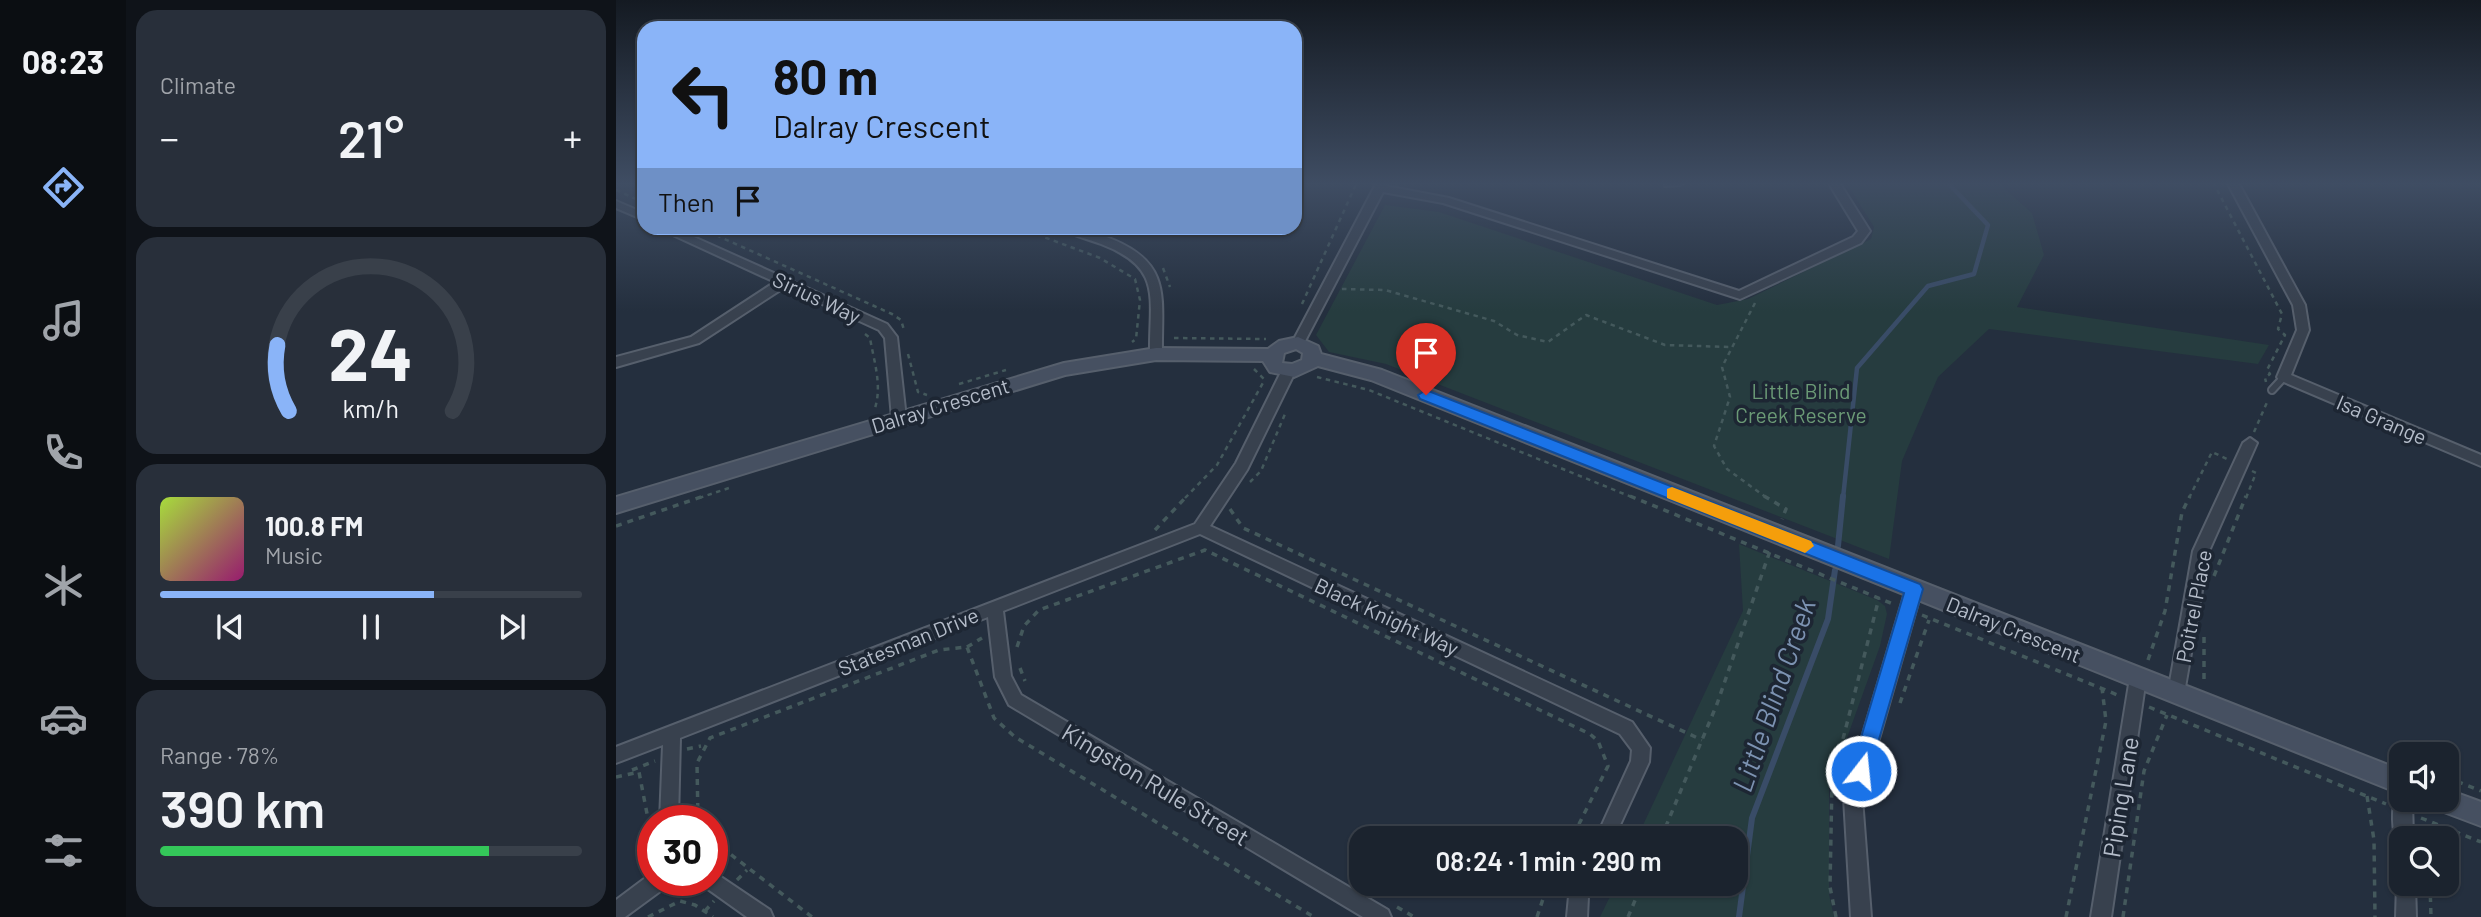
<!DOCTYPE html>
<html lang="en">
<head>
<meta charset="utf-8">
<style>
  body { margin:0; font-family:Barlow,sans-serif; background:#282f3a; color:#f1f3f6; height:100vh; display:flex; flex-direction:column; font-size:26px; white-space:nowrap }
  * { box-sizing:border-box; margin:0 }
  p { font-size:23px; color:#a0a4aa }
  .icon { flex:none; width:38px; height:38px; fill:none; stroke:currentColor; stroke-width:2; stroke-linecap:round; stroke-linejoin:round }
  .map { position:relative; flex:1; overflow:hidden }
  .drawer { display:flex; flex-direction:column; gap:10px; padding:10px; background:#0f1319; width:490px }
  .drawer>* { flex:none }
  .hud { position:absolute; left:21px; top:21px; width:665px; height:214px; border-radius:21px; box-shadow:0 2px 5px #0004,0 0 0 2px #39404a; background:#8ab4f8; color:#111; overflow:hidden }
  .buttons { position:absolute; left:1773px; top:742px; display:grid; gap:14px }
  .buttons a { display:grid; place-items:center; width:70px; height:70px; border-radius:14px; background:#1b232e; box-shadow:0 2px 5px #0004,0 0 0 2px #39404a; font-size:35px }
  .speed { position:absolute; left:21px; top:805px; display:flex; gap:14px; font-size:35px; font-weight:700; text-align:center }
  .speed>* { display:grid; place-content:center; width:91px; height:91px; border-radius:50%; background:#1b232e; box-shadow:0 2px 5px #0004,0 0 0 2px #39404a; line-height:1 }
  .speed .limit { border:10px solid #d22; background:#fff; color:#111 }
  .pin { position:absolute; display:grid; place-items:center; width:60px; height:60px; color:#fff; margin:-72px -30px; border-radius:50% 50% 50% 0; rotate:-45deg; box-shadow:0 0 7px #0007 }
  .pin .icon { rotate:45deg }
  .me { position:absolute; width:77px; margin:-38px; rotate:16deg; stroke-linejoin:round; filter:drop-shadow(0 0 5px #0008) }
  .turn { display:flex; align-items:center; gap:24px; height:147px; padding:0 21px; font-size:32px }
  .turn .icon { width:91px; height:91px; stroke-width:2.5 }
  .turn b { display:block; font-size:49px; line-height:60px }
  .then { display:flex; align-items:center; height:66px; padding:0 21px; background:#0003; gap:14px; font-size:26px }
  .big { font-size:52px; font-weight:600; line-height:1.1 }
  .drawer .widget { flex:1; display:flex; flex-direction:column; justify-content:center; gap:10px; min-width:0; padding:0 24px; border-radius:21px; background:#282f3a }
  .drawer .dial { align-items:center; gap:0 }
  .dial svg { height:182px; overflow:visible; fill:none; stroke:#39404a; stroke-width:7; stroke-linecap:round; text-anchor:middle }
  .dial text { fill:#f1f3f6; stroke:none }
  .song { display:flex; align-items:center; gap:21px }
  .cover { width:84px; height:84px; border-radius:10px; background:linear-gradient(135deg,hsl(80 70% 55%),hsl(320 70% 35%)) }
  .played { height:7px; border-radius:4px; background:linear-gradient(90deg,#8ab4f8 65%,#39404a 65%) }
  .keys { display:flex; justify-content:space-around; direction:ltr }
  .heat { display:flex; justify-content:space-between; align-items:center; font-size:38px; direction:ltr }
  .charge { height:10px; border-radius:5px; background:linear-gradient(90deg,#34c759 78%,#39404a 0) }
  .trip { position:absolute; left:733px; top:826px; width:399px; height:70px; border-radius:21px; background:#1b232e; box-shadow:0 2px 5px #0004,0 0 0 2px #39404a; font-weight:600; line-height:70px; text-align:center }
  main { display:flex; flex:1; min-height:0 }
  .tab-bar { display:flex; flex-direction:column; width:126px; justify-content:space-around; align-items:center; background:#0b0e12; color:#a0a4aa }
  .tab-bar .icon { width:49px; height:49px }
  .tab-bar .on { color:#8ab4f8 }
  .tab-bar b { font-size:32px; color:#f1f3f6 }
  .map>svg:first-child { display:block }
  .green { fill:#263c3f }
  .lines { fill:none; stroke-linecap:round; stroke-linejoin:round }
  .stream-far1 { stroke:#394c67; stroke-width:4.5 }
  .stream { stroke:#394c67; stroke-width:6 }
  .lane-casing { stroke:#565f6c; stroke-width:10 }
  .street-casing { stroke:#565f6c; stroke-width:4 }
  .secondary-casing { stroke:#565f6c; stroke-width:4 }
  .path-far1 { stroke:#44595c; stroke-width:2.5; stroke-dasharray:4.5 4.5; stroke-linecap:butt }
  .path { stroke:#44595c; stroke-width:3.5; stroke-dasharray:6 6; stroke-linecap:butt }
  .lane { stroke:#38414e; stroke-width:6 }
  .street { fill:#38414e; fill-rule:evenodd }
  .secondary { fill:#465061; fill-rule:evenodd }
  .route { fill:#1a73e8; stroke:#114b97; stroke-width:2 }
  .slow { fill:#f59e0b }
  .labels { text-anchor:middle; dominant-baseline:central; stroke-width:7; stroke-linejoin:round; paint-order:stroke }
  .street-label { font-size:21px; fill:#b4bcc9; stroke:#1d2633 }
  .park-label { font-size:21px; fill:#6b9a76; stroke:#1d2633 }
  .near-street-label { font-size:24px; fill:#b4bcc9; stroke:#1d2633 }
  .near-water-label { font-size:28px; font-style:italic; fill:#7c92b1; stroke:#1d2633 }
</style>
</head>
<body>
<main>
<nav class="tab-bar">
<b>08:23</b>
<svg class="icon on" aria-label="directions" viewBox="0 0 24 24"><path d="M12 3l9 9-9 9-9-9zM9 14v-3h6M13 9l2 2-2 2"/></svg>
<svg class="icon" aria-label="music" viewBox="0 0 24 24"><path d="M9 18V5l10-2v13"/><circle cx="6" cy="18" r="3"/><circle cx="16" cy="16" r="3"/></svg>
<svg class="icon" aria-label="phone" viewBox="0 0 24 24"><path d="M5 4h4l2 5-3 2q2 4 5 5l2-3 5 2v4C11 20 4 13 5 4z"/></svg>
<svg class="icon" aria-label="climate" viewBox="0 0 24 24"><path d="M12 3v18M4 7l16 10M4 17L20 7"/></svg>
<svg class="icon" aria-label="car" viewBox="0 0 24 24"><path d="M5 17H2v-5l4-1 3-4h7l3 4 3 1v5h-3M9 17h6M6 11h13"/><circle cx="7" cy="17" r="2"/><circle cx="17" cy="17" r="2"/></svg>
<svg class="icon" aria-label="filters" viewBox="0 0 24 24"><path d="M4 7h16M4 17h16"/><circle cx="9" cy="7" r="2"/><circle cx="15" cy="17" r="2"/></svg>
</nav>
<section class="drawer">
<div class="widget"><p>Climate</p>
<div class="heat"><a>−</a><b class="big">21°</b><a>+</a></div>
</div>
<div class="widget dial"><svg viewBox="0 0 100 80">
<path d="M14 69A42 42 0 1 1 86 69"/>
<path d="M14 69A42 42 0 0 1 9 40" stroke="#8ab4f8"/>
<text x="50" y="56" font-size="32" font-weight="700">24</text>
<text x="50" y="72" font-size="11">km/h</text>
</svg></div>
<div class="widget">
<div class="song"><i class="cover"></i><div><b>100.8 FM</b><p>Music</p></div></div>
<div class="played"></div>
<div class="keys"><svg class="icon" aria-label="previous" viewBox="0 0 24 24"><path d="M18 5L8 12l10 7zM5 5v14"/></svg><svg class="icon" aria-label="pause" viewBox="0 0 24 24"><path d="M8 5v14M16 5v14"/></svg><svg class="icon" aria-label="next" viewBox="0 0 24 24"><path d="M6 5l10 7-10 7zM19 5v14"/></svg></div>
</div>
<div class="widget"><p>Range · 78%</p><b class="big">390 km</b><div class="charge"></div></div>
</section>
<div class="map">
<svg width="1865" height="917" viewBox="0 0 1865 917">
  <rect width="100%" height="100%" fill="#242f3e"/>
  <g class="green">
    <path d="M1230,182H1381L1416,213L1428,255L1401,307L1653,345L1642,364L1373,329L1322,377L1286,461L1273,559L770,364L713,352L700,335L769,205L823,212L1101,305L1132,299L1255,239L1258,227Z"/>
    <path d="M1123,544L1261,600L1269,606L1271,614L1264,646L1213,788V894L1218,917H984L1000,884H1120V838H1021L1127,611Z"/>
  </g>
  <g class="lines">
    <path class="stream-far1" d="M1227,498L1241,368L1312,286L1358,274L1372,225L1331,182"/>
    <g class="stream">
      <path d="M1222,546L1227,496"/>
      <path d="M1123,917L1136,818L1212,619L1219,570"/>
    </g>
    <defs>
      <path id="lane" d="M1656,390L1668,377"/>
      <g id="street">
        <path d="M761,182H771L770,186L833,198L1123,291L1237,237L1242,231L1212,182H1223L1254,231L1245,243L1124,299L827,203L767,192L688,343L682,347L678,346L676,343Z"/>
        <path d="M1049,182H1069L1064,185L1049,186Z"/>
        <path d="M1611,182H1622L1689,305L1693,330L1675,375L1865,455V466L1663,380L1661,377L1681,330L1677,305Z"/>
        <path d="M0,201L28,213V220L0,208Z"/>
        <path d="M45,228H58L271,324L281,337L290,418L288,422H278L276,418L269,338L263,330L169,287L83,343L0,367V357L75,337L159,282L46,230Z"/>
        <path d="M445,228C463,226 481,233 498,240C557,265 545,300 546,354L545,357L540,358L534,354C533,298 548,268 485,244C473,239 455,236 445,228Z"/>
        <path d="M672,367L679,372L631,470L594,526L1016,722L1034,748L1033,762L998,838H980L1015,761L1016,750L1004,734L584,534L387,611L395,676L405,695L772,910L775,917H747L393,705L379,677L372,617L64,738L62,821H44L47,745L0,763V747L579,524L620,463L665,372Z"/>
        <path d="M1634,438L1641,443L1593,551L1568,693L1566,698L1560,701L1554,698L1552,693L1577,551L1627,443Z"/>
        <path d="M1298,582L1303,584L1306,589L1246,798L1255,917H1235L1228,798L1290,589L1293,584Z"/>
        <path d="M1522,671L1528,673L1530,678L1495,917H1475L1514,678L1516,673Z"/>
        <path d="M1785,792V800H1796L1797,838H1785V846L1782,844C1776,832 1775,807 1781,794Z"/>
        <path d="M96,871L154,910L157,917H131L89,887L87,880H96Z"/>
        <path d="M36,873L37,880H52L50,887L9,917H0V900Z"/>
        <path d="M1783,877H1785V884H1799L1800,917H1780L1781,884Z"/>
        <path d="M959,884H978L972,897L971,917H951L953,896Z"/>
      </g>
      <g id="secondary">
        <path d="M682,337L702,346L705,354L766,370L1785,770V794L755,380L702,366L678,377L654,372L647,361L540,360L449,375L0,513V497L448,363L540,348L652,349L663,341ZM680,349L687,353L686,360L676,364L666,363L668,353Z"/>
        <path d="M1830,789L1865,802V826L1820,809L1817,800H1830Z"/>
      </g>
    </defs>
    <use href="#lane" class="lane-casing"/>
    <use href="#street" class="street-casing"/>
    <use href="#secondary" class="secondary-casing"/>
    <g class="path-far1">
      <path d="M1597,182L1666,314L1662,329L1669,335L1651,370L1654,374L1649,378L1650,382"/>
      <path d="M0,190L22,200"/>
      <path d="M84,228L276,314L285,320L288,330"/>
      <path d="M404,228L484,258L519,279L524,300L520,339L516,342"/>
      <path d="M547,268L554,287"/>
      <path d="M726,289L769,290L878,321L901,335L932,342L970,315L1049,345L1114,347"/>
      <path d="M1139,303L1106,367L1114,397L1098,446L1111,469L1151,498"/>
      <path d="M686,304L741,182"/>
      <path d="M249,334L254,338C258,362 267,387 258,411"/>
      <path d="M558,338L650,339"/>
      <path d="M292,354L302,392L311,395"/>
      <path d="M638,369L650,381"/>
      <path d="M701,377L753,390L1018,498"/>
      <path d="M343,384L390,370"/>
      <path d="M1638,432L1652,400"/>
      <path d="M634,482L645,471L669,414"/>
      <path d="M83,498L116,487"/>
      <path d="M569,498L601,465L648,381"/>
      <path d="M1573,498L1596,452L1611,459"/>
      <path d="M1630,498L1640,473L1636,471"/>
    </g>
    <g class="path">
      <path d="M1014,496L1277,604"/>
      <path d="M1148,496L1170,509L1166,519"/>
      <path d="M614,509L627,528L1086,740"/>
      <path d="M0,526L88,496"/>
      <path d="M539,530L571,496"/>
      <path d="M1598,576L1630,496"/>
      <path d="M1306,615L1504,696"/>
      <path d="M1588,637V682"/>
      <path d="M351,647L366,638"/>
      <path d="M401,647L408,626L423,610L589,550L974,734L982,741L992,766L956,838"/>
      <path d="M1532,660L1549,611L1566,512L1574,496"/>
      <path d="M404,668L409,681"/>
      <path d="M1284,703L1313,620"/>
      <path d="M1533,707L1770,804"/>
      <path d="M71,749L85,746"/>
      <path d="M16,770L39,761"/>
      <path d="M0,777L23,772L37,845"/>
      <path d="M1830,777L1865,791"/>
      <path d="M1751,796L1758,840L1759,917"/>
      <path d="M1805,818L1865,842"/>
      <path d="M82,821L81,763L94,738L323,650L351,647L378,718L399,737L698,917"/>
      <path d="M1045,838L1101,704L1155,548"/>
      <path d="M1819,838L1822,825"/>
      <path d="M96,840L196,917"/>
      <path d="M30,865L37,850"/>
      <path d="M121,880L131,870"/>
      <path d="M1814,884L1815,917"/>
      <path d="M781,907L798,917"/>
      <path d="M89,911L98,901"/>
      <path d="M32,917L64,901L79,905L97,917"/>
      <path d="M921,917L932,884"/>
      <path d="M1012,917L1026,884"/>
      <path d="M1220,917L1214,887L1216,782L1263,598"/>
      <path d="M1450,917L1490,721L1486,688"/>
      <path d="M1507,917L1528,771L1551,715"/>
    </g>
    <use href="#lane" class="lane"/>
    <use href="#street" class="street"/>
    <use href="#secondary" class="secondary"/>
  </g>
  <linearGradient id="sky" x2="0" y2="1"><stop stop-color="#141a22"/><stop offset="0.59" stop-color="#3f4d63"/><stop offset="1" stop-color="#3f4d63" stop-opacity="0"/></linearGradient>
  <rect width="1865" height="311" fill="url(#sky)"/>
  <path class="route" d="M810,390L1304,584L1307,589L1252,777L1245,780L1238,777L1235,771L1288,593L804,399L802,395Z"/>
  <path class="slow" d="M1056,487L1195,541L1198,546L1189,553L1051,498V489Z"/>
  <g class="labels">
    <g class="street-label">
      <text transform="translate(201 297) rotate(25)">Sirius Way</text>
      <text transform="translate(324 405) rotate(-17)">Dalray Crescent</text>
      <text transform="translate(1766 419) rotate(23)">Isa Grange</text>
      <text transform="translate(1577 606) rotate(-79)">Poitrel Place</text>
      <text transform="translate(771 616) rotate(25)">Black Knight Way</text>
      <text transform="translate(1398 629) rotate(22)">Dalray Crescent</text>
      <text transform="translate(292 641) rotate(-22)">Statesman Drive</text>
    </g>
    <g class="park-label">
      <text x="1185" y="390">Little Blind<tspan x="1185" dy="24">Creek Reserve</tspan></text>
    </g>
    <g class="near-street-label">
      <text transform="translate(540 784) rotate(31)">Kingston Rule Street</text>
      <text transform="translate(1504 797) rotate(-81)">Piping Lane</text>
    </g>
    <g class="near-water-label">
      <text transform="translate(1157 695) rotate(-71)">Little Blind Creek</text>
    </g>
  </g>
</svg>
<div class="buttons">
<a><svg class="icon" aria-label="sound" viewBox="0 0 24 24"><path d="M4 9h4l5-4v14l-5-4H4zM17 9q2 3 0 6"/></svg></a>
<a><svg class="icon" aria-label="search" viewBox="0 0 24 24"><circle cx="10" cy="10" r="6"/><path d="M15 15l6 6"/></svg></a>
</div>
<div class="speed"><div class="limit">30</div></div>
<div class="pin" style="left:810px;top:395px;background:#d93025"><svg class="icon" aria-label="arrive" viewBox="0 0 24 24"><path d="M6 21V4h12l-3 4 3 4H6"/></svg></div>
<svg class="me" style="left:1245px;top:771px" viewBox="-20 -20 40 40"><circle r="17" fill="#1a73e8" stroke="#fff" stroke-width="3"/><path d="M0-11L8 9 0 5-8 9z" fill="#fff"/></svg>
<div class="trip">08:24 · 1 min · 290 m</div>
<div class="hud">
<div class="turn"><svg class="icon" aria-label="left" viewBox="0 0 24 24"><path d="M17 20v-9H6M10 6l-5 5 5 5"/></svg><div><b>80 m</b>Dalray Crescent</div></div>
<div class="then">Then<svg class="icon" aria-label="arrive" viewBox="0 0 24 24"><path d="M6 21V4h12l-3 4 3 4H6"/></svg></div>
</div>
</div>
</main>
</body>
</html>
